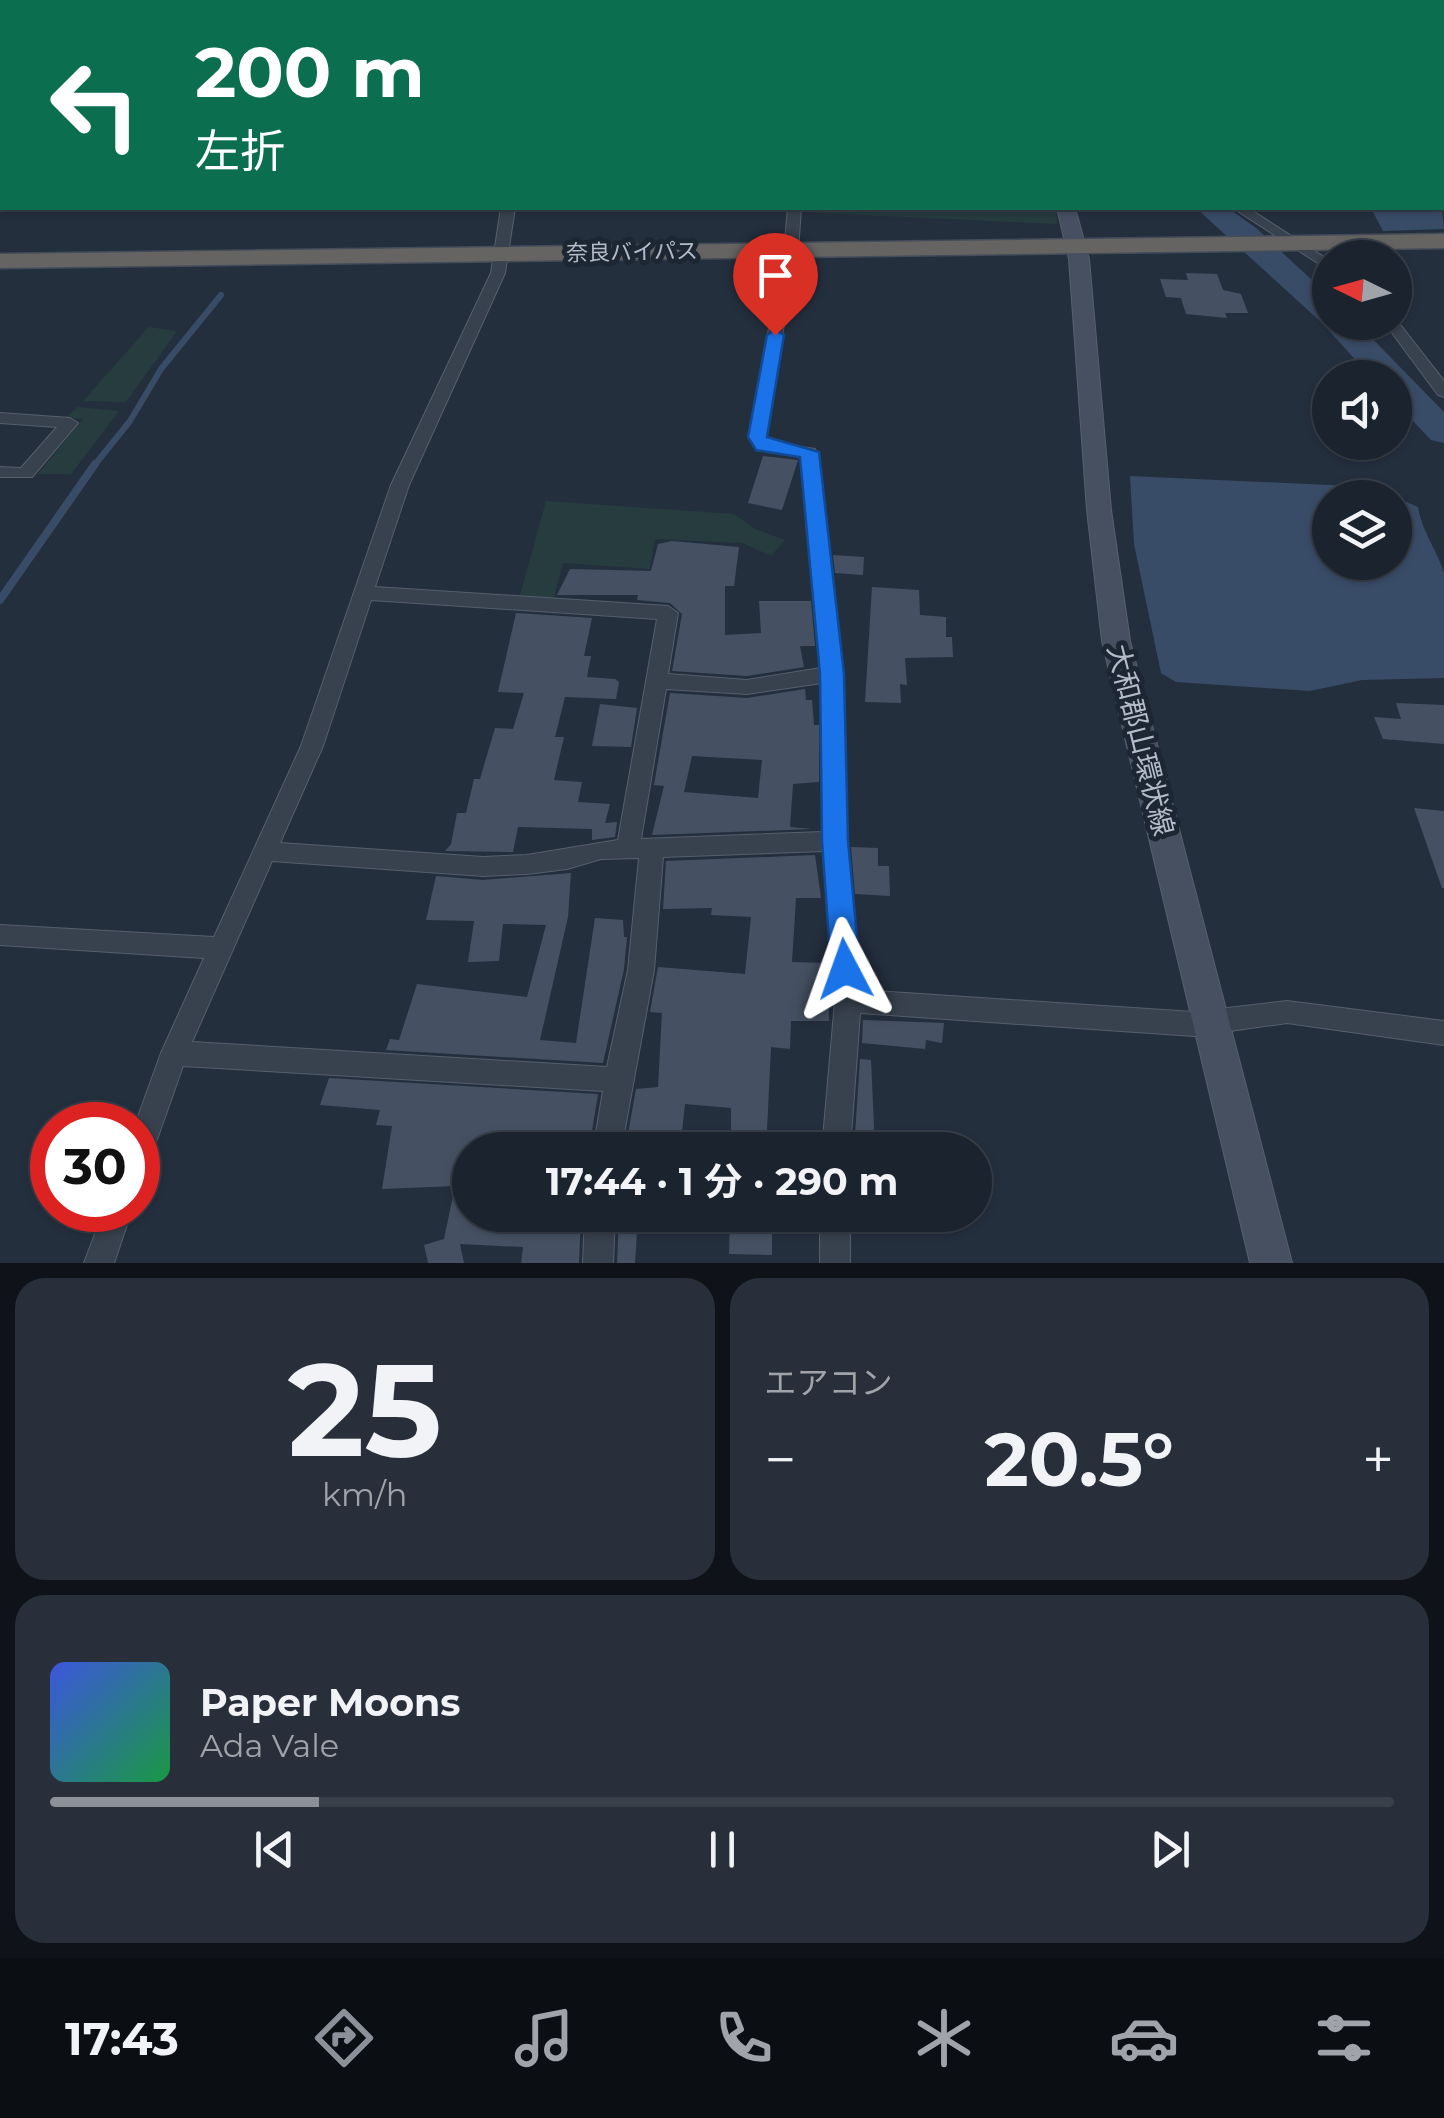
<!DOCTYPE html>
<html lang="ja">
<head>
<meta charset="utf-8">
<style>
  body { margin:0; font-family:Montserrat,"Noto Sans JP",sans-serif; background:#282f3a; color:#f1f3f6; height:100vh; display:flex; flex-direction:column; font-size:38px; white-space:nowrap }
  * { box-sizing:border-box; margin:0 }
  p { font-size:32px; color:#a0a4aa }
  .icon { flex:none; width:55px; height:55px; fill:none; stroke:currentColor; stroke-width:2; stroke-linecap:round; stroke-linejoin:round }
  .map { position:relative; height:1263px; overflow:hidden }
  .side { display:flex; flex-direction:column; gap:15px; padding:15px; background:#0f1319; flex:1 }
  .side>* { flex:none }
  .hud { position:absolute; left:0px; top:0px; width:1445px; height:210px; box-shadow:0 2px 8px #0004,0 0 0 2px #39404a; background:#0b6e4f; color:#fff; overflow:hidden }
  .needle { width:65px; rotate:275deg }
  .buttons { position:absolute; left:1312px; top:240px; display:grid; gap:20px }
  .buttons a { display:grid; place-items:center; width:100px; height:100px; border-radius:50%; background:#1b232e; box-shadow:0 2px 8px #0004,0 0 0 2px #39404a; font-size:50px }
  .speed { position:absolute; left:30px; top:1102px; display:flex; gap:20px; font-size:50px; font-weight:700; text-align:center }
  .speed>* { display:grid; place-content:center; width:130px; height:130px; border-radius:50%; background:#1b232e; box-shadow:0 2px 8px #0004,0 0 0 2px #39404a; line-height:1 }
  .speed .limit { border:15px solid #d22; background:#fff; color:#111 }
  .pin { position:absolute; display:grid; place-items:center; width:85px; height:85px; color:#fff; margin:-102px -42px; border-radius:50% 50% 50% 0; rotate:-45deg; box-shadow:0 0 10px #0007 }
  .pin .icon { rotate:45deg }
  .me { position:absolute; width:110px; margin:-55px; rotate:356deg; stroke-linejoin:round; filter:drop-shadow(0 0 8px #0008) }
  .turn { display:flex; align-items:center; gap:35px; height:210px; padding:0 30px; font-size:45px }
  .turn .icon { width:130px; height:130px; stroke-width:2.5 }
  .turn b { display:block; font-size:70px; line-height:85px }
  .big { font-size:75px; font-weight:700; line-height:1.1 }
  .side .tile { flex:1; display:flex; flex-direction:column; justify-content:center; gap:15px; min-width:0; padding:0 35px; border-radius:30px; background:#282f3a }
  .side .dial { align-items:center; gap:0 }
  .dial b { font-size:130px; line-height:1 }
  .song { display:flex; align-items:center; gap:30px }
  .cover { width:120px; height:120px; border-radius:15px; background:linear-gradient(135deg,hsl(230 70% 55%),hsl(140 70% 35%)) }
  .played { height:10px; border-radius:5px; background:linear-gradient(90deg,#8c9099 20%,#39404a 20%) }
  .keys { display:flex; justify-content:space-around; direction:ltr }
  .heat { display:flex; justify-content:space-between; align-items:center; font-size:55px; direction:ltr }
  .side .tiles { flex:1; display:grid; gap:15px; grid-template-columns:1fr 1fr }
  .tile:last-child { grid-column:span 2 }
  .trip { position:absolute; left:452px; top:1132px; width:540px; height:100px; border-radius:50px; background:#1b232e; box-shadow:0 2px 8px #0004,0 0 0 2px #39404a; font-weight:700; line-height:100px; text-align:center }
  .dock { display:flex; height:160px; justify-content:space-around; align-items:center; background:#0b0e12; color:#a0a4aa }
  .dock .icon { width:70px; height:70px }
  .dock .active { color:#8c9099 }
  .dock b { font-size:45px; color:#f1f3f6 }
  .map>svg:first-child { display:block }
  .green { fill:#263c3f }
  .water { fill:#394c67; fill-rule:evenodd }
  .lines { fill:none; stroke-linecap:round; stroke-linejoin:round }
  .stream-far1 { stroke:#394c67; stroke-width:6 }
  .stream { stroke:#394c67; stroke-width:8 }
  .river { fill:#394c67; fill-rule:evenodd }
  .building { fill:#455162; fill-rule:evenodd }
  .minor-casing { stroke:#565f6c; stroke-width:2 }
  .secondary-casing { stroke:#565f6c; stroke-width:2 }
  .trunk-casing { stroke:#434c59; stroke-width:3 }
  .minor { fill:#38414e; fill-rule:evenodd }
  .secondary { fill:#465061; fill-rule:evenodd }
  .trunk { fill:#656462; fill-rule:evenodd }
  .route { fill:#1a73e8; stroke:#114b97; stroke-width:2.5 }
  .labels { text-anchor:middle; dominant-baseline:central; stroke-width:10; stroke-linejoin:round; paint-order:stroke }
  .far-street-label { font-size:22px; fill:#b4bcc9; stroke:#1d2633 }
  .street-label { font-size:28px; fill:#b4bcc9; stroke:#1d2633 }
</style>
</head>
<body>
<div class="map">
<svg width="1444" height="1263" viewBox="0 0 1444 1263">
  <rect width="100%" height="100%" fill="#242f3e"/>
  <g class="green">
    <path d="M799,208H1056L1057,224L799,212Z"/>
    <path d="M149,327L177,331L126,402L83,401Z"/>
    <path d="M78,407L119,411L71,474H38L83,419L66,417Z"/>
    <path d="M546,501L734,514L755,529L785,540L771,556L742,543L655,539L650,569L563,563L552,605L518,602Z"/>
  </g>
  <g class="water">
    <path d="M1371,208H1442L1444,229L1383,231Z"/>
    <path d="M1130,476L1372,487L1418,507C1421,530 1437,550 1444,573C1444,594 1444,653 1444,678L1362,680L1310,691L1176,682L1161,673L1134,544ZM1330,498H1395V562H1330Z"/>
  </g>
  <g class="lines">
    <path class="stream-far1" d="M93,467L130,421L161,369L221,295"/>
    <path class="stream" d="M0,600L95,464"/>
    <g class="river">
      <path d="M1019,0H1041L1042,2H1020Z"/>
      <path d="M1196,208H1228L1256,228L1330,297V322H1356L1444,412V443L1431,440L1395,402V378H1372L1322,323Z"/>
    </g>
  </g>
  <g class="building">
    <path d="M1186,273L1217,274L1223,290L1241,294L1248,313H1225L1227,318L1186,314L1181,298L1166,297L1160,279L1188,280Z"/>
    <path d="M763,456L798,460L782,510L748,503Z"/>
    <path d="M672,541L739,547L734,586H725V635L761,633L759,601H811L815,646H800L804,667L747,676L672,671L682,614L670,603L637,600L638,595H557L570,569L651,571L658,544Z"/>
    <path d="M833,555L864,557L863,575L835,573Z"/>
    <path d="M872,587L919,590L920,615L946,617V637H952L953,657L905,658L907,685L900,684L901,703L865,702Z"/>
    <path d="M516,613L592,618L584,656H591L587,677L615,679L619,682L616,699L565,697L555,737H564L554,780L582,782L578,802L610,804L605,823L617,822L615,837L592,840V829L518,827L513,852L445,851L451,844L457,813H466L474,779H480L495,728L513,729L524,693L498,692Z"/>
    <path d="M805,689L806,700H812L814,725H819V782L793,784L790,827L812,829L652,835L664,786L654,785L670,693L747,698ZM692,756L762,760L758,798L684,792Z"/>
    <path d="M1396,703L1444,705V744L1383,739L1374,717L1401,719Z"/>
    <path d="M600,704L637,708L631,747L592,746Z"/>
    <path d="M1414,808L1444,811V888H1442Z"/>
    <path d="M851,847L878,848V866H889L890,896L855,894Z"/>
    <path d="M815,855L821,898H796L792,962L828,963L829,1021H791L790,1049L771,1047L766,1150H731V1108L685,1104L680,1150H625L636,1089L658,1087L662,1013L650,1012L658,967L745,974L751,917L711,915L712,908L663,909L666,861Z"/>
    <path d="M571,873L568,917L540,1040L576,1043L595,918L623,920L624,937H627L624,969L603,1063L386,1050L390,1039L399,1040L417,984L527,997L546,925L503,924L499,961L468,962L474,921L426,920L436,876L483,880Z"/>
    <path d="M863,1020L944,1023L942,1043L926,1040L925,1049L862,1043Z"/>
    <path d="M860,1059L871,1060L875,1150H854Z"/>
    <path d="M329,1078L598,1094L589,1150H470V1215H581L579,1263H521L523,1247L460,1244L464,1263H428L424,1245L444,1239L455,1186L382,1189L392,1126L376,1125L380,1110L320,1105Z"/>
    <path d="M730,1215L772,1219V1255L729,1254Z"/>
    <path d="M619,1217H638L635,1263H617Z"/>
  </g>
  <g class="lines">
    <defs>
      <g id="minor">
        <rect x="1050" y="0" width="10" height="2"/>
        <rect x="0" y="31" width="2" height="6"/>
        <path d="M501,208H515L505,273L409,485L375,587L668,606L678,613L668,674L747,680L821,668L801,457L757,450L749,437L774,301L772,264L784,261L788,301L765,437L769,442L815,449L820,465L842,674L847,841L860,990L1194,1012L1287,1001L1444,1021V1045L1287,1023L1194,1036L860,1013L850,1150H822L835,1001L824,851L663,857L654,970L621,1150H593L603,1091L183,1066L148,1165L138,1168V1125H135L161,1053L204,958L0,945V925L214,937L301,746L391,485L491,273ZM371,600L657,619L618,840L527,855L483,857L280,843L323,746ZM822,683L823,832L641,839L666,689L747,694ZM639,858L628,970L607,1067L192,1042L272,861L483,876L527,874L567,869L601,859Z"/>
        <path d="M788,208H801L798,251L791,255L784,251Z"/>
        <path d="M1233,208H1248L1330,261V271Z"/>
        <path d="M1395,318L1444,381V397L1438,395L1384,322H1395Z"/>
        <path d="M0,413L70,418L78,423L32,477H0V467L21,468L57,427L0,423Z"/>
        <path d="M104,1210H132L114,1263H84Z"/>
        <path d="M585,1215H615L613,1263H583Z"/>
        <rect x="820" y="1215" width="30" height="48"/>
      </g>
      <g id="secondary">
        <rect x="985" y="0" width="14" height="2"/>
        <path d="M1057,208H1075L1089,259L1111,510L1130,641L1292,1263H1250L1102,641L1087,510L1069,259Z"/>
      </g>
      <path id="trunk" d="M1444,234V248L0,268V254Z"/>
    </defs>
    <use href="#minor" class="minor-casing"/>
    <use href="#secondary" class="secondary-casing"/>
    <use href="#trunk" class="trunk-casing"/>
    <use href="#minor" class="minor"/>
    <use href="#secondary" class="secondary"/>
    <use href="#trunk" class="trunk"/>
  </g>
  <path class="route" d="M775,330L784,335L767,437L819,452L844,674L848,841L860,969L855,978L845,981L835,978L831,969L822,841L820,674L800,457L756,450L748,437L767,335Z"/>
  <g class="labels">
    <g class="far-street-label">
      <text transform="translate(632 252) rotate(-1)">奈良バイパス</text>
    </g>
    <g class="street-label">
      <text transform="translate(1141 740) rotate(76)">大和郡山環状線</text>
    </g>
  </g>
</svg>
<div class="buttons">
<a><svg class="needle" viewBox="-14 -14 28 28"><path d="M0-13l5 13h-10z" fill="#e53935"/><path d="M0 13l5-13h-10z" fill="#a0a4aa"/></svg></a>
<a><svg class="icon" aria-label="sound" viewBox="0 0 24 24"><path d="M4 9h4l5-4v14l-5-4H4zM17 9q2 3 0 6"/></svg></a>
<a><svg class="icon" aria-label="layers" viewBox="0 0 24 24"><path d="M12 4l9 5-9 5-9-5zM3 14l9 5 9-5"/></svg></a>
</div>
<div class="speed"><div class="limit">30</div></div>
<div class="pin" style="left:775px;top:335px;background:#d93025"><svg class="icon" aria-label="arrive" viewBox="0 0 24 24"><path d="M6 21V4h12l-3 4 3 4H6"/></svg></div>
<svg class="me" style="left:845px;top:969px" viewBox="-20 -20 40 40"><path d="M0-17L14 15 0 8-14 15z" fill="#1a73e8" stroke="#fff" stroke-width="4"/></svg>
<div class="trip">17:44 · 1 分 · 290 m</div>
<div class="hud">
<div class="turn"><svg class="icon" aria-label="left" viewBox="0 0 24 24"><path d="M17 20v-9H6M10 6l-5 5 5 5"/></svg><div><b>200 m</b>左折</div></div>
</div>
</div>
<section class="side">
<div class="tiles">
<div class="tile dial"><b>25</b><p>km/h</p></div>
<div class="tile"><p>エアコン</p>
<div class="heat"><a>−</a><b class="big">20.5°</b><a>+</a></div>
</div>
<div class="tile">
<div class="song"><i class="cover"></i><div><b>Paper Moons</b><p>Ada Vale</p></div></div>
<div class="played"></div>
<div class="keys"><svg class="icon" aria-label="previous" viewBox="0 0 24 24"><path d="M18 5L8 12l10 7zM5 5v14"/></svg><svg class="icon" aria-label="pause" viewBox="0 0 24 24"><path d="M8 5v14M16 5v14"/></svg><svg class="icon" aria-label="next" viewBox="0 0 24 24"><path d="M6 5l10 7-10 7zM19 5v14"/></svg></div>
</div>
</div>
</section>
<nav class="dock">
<b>17:43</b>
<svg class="icon active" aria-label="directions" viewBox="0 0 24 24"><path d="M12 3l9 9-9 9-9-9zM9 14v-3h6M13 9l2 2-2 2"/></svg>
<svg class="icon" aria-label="music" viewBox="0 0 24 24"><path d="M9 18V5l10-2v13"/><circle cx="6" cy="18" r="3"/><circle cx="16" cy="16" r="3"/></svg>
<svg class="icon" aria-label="phone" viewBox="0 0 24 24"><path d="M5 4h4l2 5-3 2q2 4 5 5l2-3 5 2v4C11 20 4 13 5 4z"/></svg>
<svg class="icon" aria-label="climate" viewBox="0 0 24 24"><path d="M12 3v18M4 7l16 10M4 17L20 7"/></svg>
<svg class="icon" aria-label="car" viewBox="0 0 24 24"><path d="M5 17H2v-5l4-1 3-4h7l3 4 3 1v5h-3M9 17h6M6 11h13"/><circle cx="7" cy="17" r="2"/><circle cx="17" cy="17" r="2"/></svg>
<svg class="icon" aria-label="filters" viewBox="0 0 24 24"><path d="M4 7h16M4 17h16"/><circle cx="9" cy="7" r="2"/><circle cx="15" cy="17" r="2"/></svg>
</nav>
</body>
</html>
